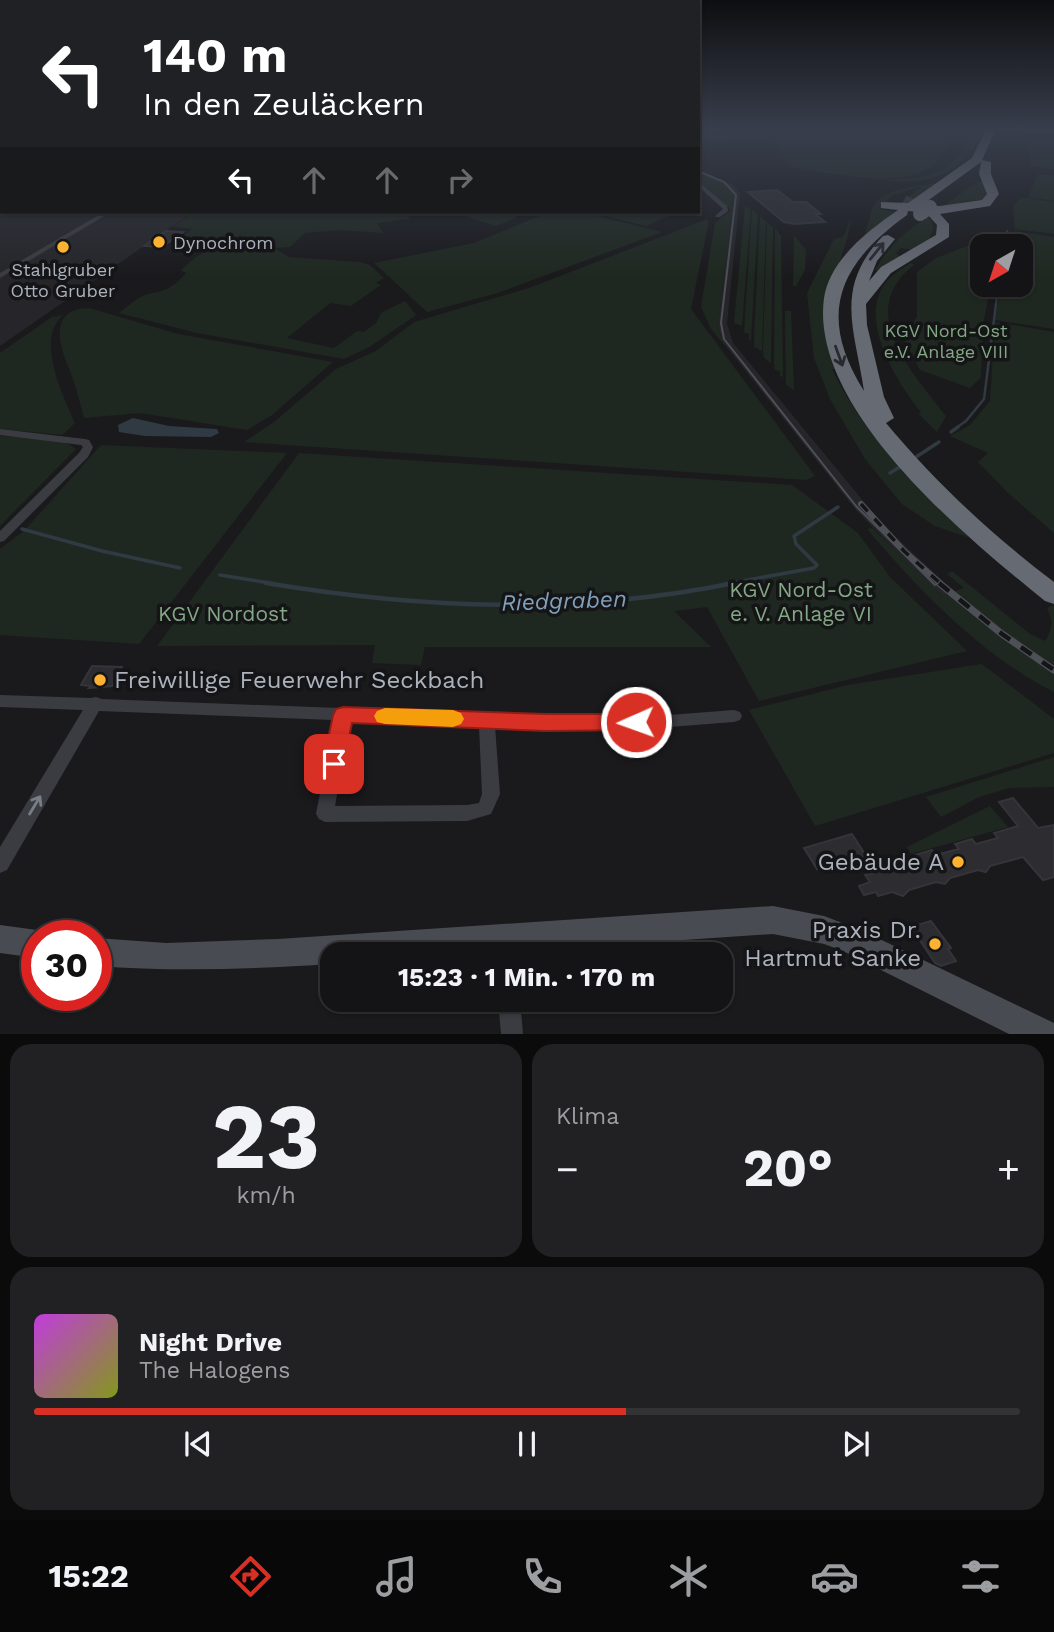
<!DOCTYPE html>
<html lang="de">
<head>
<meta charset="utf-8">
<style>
  body { margin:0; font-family:"Work Sans",sans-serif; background:#212123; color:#f1f3f6; height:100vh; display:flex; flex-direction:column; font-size:26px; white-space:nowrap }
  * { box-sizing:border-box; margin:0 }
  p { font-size:23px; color:#9d9ea1 }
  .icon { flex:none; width:38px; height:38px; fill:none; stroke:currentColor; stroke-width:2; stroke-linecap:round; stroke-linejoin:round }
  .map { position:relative; height:1034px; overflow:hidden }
  .panel { display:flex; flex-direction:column; gap:10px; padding:10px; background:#0b0b0c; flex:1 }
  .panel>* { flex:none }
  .guide { position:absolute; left:0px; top:0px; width:700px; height:214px; box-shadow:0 2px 5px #0004,0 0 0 2px #333335; background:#202124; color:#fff; overflow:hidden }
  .needle { width:46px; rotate:219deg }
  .fabs { position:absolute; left:970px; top:234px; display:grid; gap:14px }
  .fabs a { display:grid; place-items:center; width:63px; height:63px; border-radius:14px; background:#141416; box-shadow:0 2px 5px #0004,0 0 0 2px #333335; font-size:35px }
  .speed { position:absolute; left:21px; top:920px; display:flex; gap:14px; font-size:35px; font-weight:700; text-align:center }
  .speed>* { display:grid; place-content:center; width:91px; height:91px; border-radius:50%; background:#141416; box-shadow:0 2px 5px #0004,0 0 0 2px #333335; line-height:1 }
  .speed .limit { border:10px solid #d22; background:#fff; color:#111 }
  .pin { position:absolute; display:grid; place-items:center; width:60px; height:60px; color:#fff; margin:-30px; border-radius:14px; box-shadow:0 4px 10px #0006 }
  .me { position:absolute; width:77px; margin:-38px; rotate:268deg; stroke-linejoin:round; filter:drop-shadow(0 0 5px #0008) }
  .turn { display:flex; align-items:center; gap:24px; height:147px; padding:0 28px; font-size:32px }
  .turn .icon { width:91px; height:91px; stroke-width:2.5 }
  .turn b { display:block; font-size:49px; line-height:60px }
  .lanes { display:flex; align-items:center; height:66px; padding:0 28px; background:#0003; justify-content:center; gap:35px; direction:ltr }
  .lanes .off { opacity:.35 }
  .big { font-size:52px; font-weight:700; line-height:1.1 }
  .panel .card { flex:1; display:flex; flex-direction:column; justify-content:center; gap:10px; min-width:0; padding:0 24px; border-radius:21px; background:#212123 }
  .panel .dial { align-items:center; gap:0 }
  .dial b { font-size:91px; line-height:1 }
  .song { display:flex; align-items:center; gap:21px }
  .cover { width:84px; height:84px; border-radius:10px; background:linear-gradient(135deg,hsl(290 70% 55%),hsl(70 70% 35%)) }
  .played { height:7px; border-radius:4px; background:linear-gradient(90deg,#d93025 60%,#333335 60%) }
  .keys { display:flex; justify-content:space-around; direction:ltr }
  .heat { display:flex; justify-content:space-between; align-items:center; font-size:38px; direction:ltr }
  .panel .tiles { flex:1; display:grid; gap:10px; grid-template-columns:1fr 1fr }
  .card:last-child { grid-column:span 2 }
  .trip { position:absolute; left:320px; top:942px; width:413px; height:70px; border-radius:21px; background:#141416; box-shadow:0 2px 5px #0004,0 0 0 2px #333335; font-weight:700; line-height:70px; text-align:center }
  .tabs { display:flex; height:112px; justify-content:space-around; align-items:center; background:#080809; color:#9d9ea1 }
  .tabs .icon { width:49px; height:49px }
  .tabs .current { color:#d93025 }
  .tabs b { font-size:32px; color:#f1f3f6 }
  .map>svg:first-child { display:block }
  .built { fill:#26262a }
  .green { fill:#1f2820 }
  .water { fill:#2f3a42 }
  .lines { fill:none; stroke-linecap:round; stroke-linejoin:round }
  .stream-far3 { stroke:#2f3a42; stroke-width:2 }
  .stream-far2 { stroke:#2f3a42; stroke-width:2.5 }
  .stream-far1 { stroke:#2f3a42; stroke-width:3.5 }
  .stream { stroke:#2f3a42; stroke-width:4.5 }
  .building { fill:#2d2d31; stroke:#343439; stroke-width:2 }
  .motorway-tunnel-far1 { stroke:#37383d; stroke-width:10; stroke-dasharray:10 5; stroke-linecap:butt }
  .motorway-tunnel { stroke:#37383d; stroke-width:14; stroke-dasharray:14 7; stroke-linecap:butt }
  .minor { fill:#3b3c42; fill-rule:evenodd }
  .secondary { fill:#494b52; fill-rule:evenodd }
  .motorway { fill:#666a73; fill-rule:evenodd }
  .tram { stroke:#4e5057; stroke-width:2 }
  .rail-far1-casing { stroke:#4e5057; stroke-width:6 }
  .rail-casing { stroke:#4e5057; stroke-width:7 }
  .rail-far1 { stroke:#151518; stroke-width:3.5; stroke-dasharray:10; stroke-linecap:butt }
  .rail { stroke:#151518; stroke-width:4.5; stroke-dasharray:13; stroke-linecap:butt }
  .motorway-bridge { stroke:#666a73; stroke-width:14 }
  .oneway { stroke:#292a2f }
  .oneway2 { stroke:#797d86 }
  .route { fill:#d93025; stroke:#8d1f18; stroke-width:2 }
  .slow { fill:#f59e0b }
  .poi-dot { fill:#feb230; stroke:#151518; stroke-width:2.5 }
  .labels { text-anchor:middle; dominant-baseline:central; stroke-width:7; stroke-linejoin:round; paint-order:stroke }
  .far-poi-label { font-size:18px; fill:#acb2bd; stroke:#151518; text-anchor:start }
  .far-park-label { font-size:18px; fill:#82a983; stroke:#151518 }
  .park-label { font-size:21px; fill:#82a983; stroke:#151518 }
  .water-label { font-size:23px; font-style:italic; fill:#81a1ba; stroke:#151518 }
  .near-poi-label { font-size:24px; fill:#acb2bd; stroke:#151518; text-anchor:end }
</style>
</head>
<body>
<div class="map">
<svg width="1054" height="1034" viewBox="0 0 1054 1034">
  <rect width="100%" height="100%" fill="#1a1a1d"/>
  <g class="built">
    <path d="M0,131L2,212H193L0,346Z"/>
    <path d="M698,170L732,184L740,194L727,324L733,343L883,525L965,602L962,612L927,583L856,510L722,341L718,326L734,196L725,183Z"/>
  </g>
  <g class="green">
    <path d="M728,131H982C968,173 927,186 886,180C924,177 950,179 968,139L947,137L950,143C943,153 937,164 925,170C894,188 825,172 791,167L772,141L698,143V133Z"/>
    <path d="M1027,139L1054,141V169L1030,166Z"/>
    <path d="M698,172L723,182L734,196L718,326L720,335L727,348L711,329L701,307L715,223L731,210L698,180Z"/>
    <path d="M1038,174L1054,176V201L1028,197Z"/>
    <path d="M978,181L984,182L987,192L983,200L962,201L958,206H944Z"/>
    <path d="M940,183L904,206L895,203L903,202L922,186L892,195L886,201L889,203L880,209L896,212L877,225L863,240C867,229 869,217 873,207C884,187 919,186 940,183Z"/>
    <path d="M1021,197L1054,202V234L1015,229L1013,207Z"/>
    <path d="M745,206L751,209L742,326L734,323Z"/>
    <path d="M752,209L758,215L751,340H749V334L744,333Z"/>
    <path d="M194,212H405L410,219L377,223L383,233L339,230L305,233L290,247L274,248L289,257L360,262L370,265L384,278L376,283L381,285L351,306L330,303L287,338L334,348L357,331L364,332L376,323L381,313L405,301L416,315L371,346L344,359L197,333L119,313C127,307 139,296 148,294C165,291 174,287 186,273L181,270C192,260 205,248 220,248L170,246L192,229L172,227Z"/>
    <path d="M451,212H500L518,217L496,226Z"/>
    <path d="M549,212H581L662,232L498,293L427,312L374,263L474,243Z"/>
    <path d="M589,212H677L646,226Z"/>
    <path d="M760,216L766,222L762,351L754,347V340Z"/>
    <path d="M929,217L934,228L929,239L912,250L901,248L896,253L901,257L879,271L875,270C888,248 906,229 929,217Z"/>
    <path d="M851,219C841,281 809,300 836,369H832C864,436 917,488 970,538L935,526L902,504L865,459L830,399L814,358L807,293L834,239L843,237Z"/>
    <path d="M705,220L709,221L691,309L815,476L806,480L244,442L274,422L336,369L376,351L414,322L529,288Z"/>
    <path d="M767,222L773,228L771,363L764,358L763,351Z"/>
    <path d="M775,228L781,236L783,377L780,376V371L775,370L774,363Z"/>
    <path d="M1014,231L1054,237V329L995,320L1001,285H1020V247H1013Z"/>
    <path d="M794,235L806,250L805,270L796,286H793Z"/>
    <path d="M985,239L994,242L993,247H982V285H991L983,324L981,377L970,388L920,370L905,342L917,316V272L936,258Z"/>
    <path d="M911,263L914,265C854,311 913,373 946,416L937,432L919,414L921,412C898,384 861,324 882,288C889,276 900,270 911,263Z"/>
    <path d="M89,308L178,334L333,362L272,415L247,430L140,413L84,418C80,403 76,386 70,371C59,347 48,308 89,308Z"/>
    <path d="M785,311H791L794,390L786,385Z"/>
    <path d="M63,315C35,338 63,396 75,423L62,435L0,429V353L52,317Z"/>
    <path d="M995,322L1054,332V533L1007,492L978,462L988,453L950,436L970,425L990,401Z"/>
    <path d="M0,436C22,438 58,434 76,449L0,526Z"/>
    <path d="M101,445L287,453L139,644L0,635V549L24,531Z"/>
    <path d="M299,453L792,485L858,533L890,577L967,651L759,701L707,607L674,611L711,647H425L421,665L372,663L375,645L157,646Z"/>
    <path d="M872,528L942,596L964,588L947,574L952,571L1030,634L1045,641C1053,628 1053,621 1047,608L1054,605V692C981,655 920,591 867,529Z"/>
    <path d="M982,664L1054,719V753L815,826L749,710L848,685Z"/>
    <path d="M1054,757V787L1009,788L979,797L941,817L926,797Z"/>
    <path d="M990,806L1008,827L911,854L907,847Z"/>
  </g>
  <g class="water">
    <path d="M839,131L962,134H824L698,139V137L709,136Z"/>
    <path d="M133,418L169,426L217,429L219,433L211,437L145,436L119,432L118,425Z"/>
  </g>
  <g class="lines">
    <g class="stream-far3">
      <path d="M962,133L969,132"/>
      <path d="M1005,247L1007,231"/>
      <path d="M996,305L998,285"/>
    </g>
    <path class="stream-far2" d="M956,428L966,421L984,399L996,304"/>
    <g class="stream-far1">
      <path d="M951,432L958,427"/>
      <path d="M913,459L939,442"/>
      <path d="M890,473L903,465"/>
      <path d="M22,529L102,551L180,568"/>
      <path d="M220,575L276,584"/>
      <path d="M725,584L814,568L817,565L796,544L794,536L838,507"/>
    </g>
    <path class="stream" d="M266,583C422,609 578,615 734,583"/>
  </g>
  <g class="building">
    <path d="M777,190L793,202H806L821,214H815L825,222L794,224L784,222L748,192Z"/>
    <path d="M166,231L183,232L162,247L144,246Z"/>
    <path d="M92,666L122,667L112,686L89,688L91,686L81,685Z"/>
    <path d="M1013,798L1038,828L1054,825V877L1043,880L1023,857L990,866L986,872L978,870L950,878L945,884L936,882L909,890L903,896L892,892L878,896L876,892L864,895L859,886L870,882L865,875L878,872L874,866L892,861L895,867L919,860L915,855L932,850L936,855L959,849L955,844L972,839L976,844L998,838L994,833L1018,826L999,802Z"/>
    <path d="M852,834L866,856L817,869L804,848Z"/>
    <path d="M931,921L951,948L948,949L956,961L941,966L935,963L911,927Z"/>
  </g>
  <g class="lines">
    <path class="motorway-tunnel-far1" d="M904,200L921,208"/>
    <path class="motorway-tunnel" d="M917,207L934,215"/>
    <g class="minor">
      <rect x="0" y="155" width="2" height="4"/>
      <path d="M698,181L727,206L728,211L720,217H716L715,216L723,209L722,208L698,186Z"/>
      <path d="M104,212H111L0,278V273Z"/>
      <path d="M0,429L85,439L89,440L93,447L88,457L4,541L0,542V531L79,453L83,447L81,445L0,435Z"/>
      <path d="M0,695L91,698L96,697L102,699L546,716H656L734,710L740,712L742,716L740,720L734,722L656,728L495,726L500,794L491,814L467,821L325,822L319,819L316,814L334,720L99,711L7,870L0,873V847L83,710L0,707ZM350,721L479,726L482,794L479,803L467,805L335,806Z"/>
      <path d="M498,999H520L523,1034H501Z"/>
    </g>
    <g class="secondary">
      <path d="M773,906L824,916L861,930L1054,1023V1034H1009L843,951L824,944L773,934L477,954H332V964C252,969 176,972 96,966V938L166,943L278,939Z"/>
      <path d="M0,925L37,930L47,934L48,936H37V958L0,953Z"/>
    </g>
    <path class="motorway" d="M985,131H995L982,160L991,162V174L999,194L990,206L940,214L949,224V237L891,273L866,304L867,325L884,397L894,418L886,423C936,483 992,535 1054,582V604L1045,601C967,538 809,409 824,298C830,259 869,230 898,210L881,208V202L908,203L972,158ZM981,162L979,174L987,194L982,200L940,206L922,205ZM908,211L929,213L928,215L937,225L936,235L881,267L869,281L877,261L895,239L888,235L883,236C833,288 855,329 864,391C816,314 839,264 907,215Z"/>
    <g class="tram">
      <path d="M1000,131L1054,132"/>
      <path d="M698,132L721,131"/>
      <path d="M698,171L724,182L736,195L721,323L724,339L856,506L935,585"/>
    </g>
    <defs>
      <path id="rail-far1" d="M861,504L904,551L941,584"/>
      <path id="rail" d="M939,583L1002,634L1054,670"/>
    </defs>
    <use href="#rail-far1" class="rail-far1-casing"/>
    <use href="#rail" class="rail-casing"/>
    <use href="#rail-far1" class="rail-far1"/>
    <use href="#rail" class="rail"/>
    <path class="motorway-bridge" d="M920,214L930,207"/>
  </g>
  <defs><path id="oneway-shaft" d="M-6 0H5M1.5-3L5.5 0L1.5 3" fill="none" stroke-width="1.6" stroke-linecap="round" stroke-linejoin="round" transform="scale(1.75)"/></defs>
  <g class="oneway">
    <use href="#oneway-shaft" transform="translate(877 251) rotate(-51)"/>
    <use href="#oneway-shaft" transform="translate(839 356) rotate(70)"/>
  </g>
  <use class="oneway2" href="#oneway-shaft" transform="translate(35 805) rotate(-59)"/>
  <linearGradient id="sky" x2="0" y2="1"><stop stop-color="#0e0e10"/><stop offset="0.47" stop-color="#383e4c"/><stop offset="1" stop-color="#383e4c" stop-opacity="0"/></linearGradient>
  <rect width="1054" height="276" fill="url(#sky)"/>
  <path class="route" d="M343,707L546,714H636L644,716L647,722L644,728L636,730L546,731L352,723L342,771L334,773L326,771L323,764L333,715L336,709Z"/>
  <path class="slow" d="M385,708L453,710L461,713L464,719L461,724L453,727L385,724L377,722L374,716L377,711Z"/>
  <g class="poi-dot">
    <circle cx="159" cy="242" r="7"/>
    <circle cx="63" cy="247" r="7"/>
    <circle cx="100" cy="680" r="7"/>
    <circle cx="958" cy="862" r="7"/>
    <circle cx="935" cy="944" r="7"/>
  </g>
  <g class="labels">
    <g class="far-poi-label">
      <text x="173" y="242">Dynochrom</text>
      <text x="63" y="269" text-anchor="middle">Stahlgruber<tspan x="63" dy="21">Otto Gruber</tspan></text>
    </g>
    <g class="far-park-label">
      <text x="946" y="330">KGV Nord-Ost<tspan x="946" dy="21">e.V. Anlage VIII</tspan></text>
    </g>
    <g class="park-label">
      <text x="801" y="589">KGV Nord-Ost<tspan x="801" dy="24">e. V. Anlage VI</tspan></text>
      <text x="223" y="613">KGV Nordost</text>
    </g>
    <g class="water-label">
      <text transform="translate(564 601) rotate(-2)">Riedgraben</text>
    </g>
    <g class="near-poi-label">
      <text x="114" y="680" text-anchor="start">Freiwillige Feuerwehr Seckbach</text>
      <text x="944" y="862">Gebäude A</text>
      <text x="921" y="930">Praxis Dr.<tspan x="921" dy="28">Hartmut Sanke</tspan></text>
    </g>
  </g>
</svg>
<div class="fabs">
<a><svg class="needle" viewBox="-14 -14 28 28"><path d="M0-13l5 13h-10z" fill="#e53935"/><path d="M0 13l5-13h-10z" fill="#9d9ea1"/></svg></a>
</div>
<div class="speed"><div class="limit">30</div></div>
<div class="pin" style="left:334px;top:764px;background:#d93025"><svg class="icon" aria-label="arrive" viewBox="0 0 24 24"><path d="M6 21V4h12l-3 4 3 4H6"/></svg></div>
<svg class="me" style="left:636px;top:722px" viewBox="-20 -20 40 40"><circle r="17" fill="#d93025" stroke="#fff" stroke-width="3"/><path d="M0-11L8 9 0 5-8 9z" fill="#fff"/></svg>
<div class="trip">15:23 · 1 Min. · 170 m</div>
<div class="guide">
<div class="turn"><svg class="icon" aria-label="left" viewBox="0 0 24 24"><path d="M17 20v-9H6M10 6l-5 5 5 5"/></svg><div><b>140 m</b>In den Zeuläckern</div></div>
<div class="lanes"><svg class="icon" aria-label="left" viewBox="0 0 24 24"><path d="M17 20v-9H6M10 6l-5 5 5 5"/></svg><svg class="icon off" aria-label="ahead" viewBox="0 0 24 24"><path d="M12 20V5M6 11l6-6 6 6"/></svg><svg class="icon off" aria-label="ahead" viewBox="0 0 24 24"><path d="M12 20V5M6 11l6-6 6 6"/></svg><svg class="icon off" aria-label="right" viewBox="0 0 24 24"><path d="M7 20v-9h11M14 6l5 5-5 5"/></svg></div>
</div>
</div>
<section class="panel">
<div class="tiles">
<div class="card dial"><b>23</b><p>km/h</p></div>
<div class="card"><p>Klima</p>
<div class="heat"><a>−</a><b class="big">20°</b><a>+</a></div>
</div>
<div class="card">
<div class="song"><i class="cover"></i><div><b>Night Drive</b><p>The Halogens</p></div></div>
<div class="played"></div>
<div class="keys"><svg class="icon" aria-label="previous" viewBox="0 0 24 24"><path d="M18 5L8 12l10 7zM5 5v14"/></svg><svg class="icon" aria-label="pause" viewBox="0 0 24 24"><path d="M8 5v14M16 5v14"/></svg><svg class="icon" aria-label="next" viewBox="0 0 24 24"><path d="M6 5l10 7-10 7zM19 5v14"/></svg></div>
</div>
</div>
</section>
<nav class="tabs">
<b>15:22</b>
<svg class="icon current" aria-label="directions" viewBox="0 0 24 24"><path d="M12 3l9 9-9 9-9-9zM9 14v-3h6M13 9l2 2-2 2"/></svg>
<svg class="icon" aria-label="music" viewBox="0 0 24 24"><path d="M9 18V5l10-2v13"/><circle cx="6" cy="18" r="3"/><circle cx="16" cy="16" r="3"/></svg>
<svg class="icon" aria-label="phone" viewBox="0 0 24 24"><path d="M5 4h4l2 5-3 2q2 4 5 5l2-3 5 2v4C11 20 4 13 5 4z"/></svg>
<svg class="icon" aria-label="climate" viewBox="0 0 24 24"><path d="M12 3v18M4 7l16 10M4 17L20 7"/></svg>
<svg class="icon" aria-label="car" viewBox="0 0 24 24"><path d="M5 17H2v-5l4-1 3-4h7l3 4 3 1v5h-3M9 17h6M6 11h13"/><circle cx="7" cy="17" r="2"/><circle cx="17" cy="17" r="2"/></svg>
<svg class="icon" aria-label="filters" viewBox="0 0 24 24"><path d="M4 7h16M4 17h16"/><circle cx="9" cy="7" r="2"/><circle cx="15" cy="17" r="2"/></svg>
</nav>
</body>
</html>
